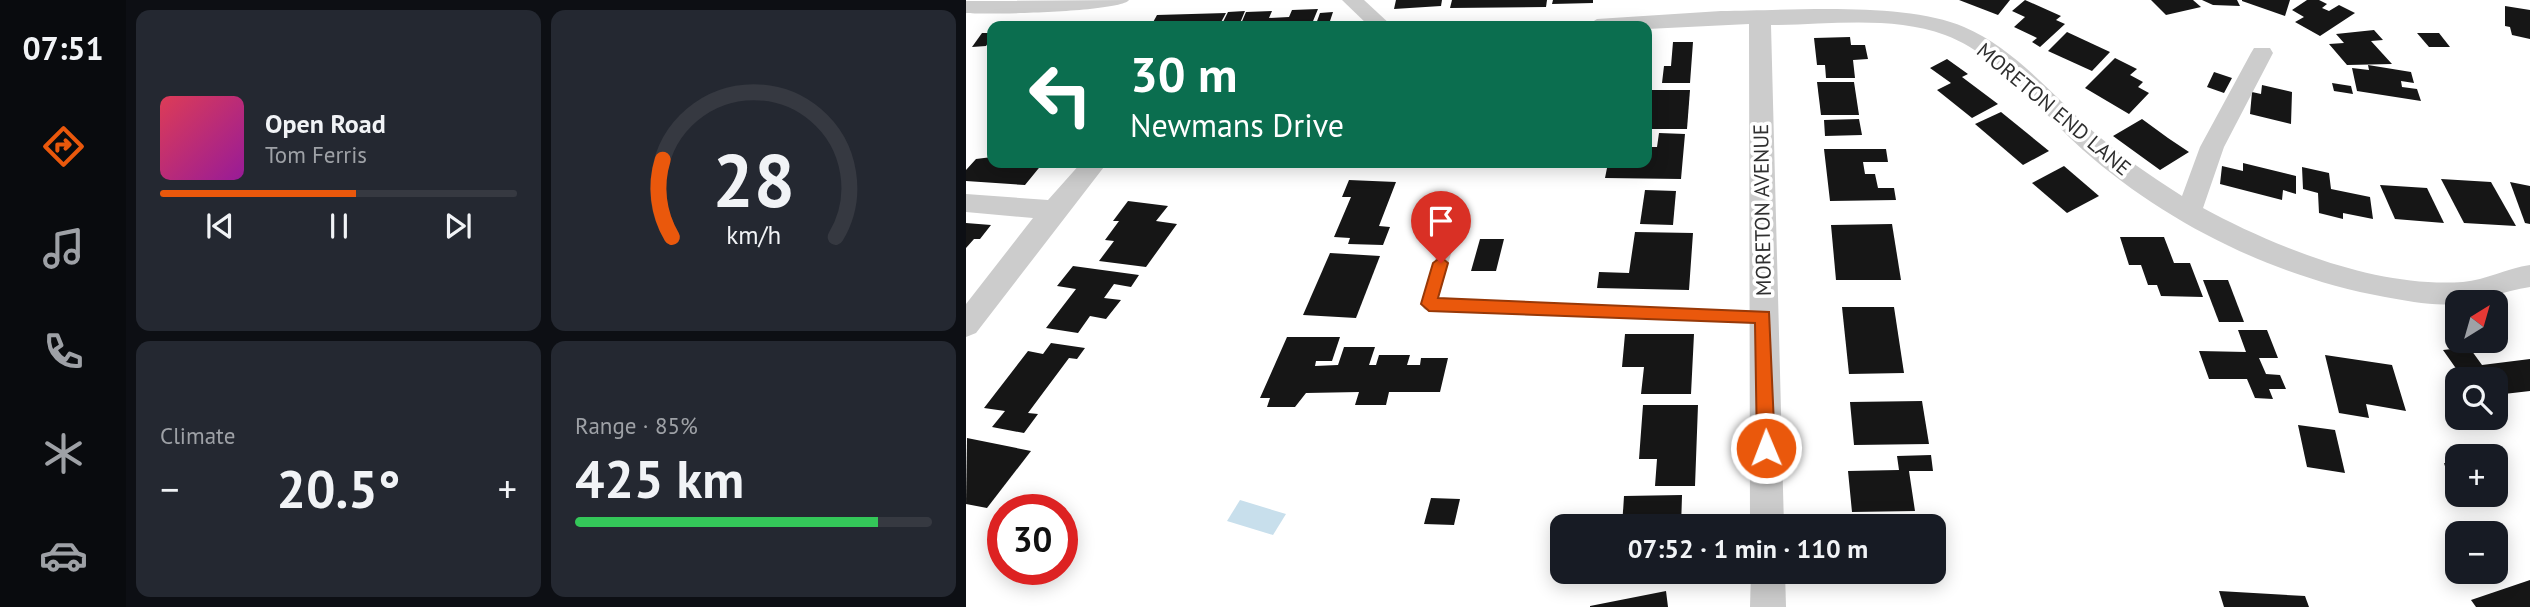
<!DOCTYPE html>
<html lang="en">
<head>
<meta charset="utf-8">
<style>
  body { margin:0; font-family:"PT Sans",sans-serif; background:#242831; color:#f1f3f6; height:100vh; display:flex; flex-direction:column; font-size:26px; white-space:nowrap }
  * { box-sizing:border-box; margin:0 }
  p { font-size:23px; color:#9ea1a6 }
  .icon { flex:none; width:38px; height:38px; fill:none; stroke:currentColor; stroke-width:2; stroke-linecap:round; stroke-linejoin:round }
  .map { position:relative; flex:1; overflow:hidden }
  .side { display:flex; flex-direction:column; gap:10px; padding:10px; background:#0d0f14; width:840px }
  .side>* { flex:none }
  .hud { position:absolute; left:21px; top:21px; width:665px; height:147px; border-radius:14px; box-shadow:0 4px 18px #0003; background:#0b6e4f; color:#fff; overflow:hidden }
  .needle { width:46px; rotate:37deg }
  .fabs { position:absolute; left:1479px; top:290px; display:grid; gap:14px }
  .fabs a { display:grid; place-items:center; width:63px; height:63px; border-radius:14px; background:#171b24; box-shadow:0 4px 18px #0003; font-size:35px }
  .speed { position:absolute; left:21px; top:494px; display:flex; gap:14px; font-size:35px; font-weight:700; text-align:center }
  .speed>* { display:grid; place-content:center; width:91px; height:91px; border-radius:50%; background:#171b24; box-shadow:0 4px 18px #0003; line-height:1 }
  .speed .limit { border:10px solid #d22; background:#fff; color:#111 }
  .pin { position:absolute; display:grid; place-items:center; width:60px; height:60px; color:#fff; margin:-72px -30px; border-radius:50% 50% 50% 0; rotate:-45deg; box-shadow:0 0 7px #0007 }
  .pin .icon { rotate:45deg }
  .me { position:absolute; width:77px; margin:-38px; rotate:359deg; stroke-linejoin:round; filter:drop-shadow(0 0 5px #0008) }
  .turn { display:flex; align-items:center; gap:24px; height:147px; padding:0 28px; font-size:32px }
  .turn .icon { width:91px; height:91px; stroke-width:2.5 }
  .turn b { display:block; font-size:49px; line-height:60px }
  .big { font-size:52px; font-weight:700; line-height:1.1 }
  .side .card { flex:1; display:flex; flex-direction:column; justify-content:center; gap:10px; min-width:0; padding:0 24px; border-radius:14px; background:#242831 }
  .side .dial { align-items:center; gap:0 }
  .dial svg { height:182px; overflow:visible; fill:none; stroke:#363941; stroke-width:7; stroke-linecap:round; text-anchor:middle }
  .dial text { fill:#f1f3f6; stroke:none }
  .song { display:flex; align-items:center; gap:21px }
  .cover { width:84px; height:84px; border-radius:10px; background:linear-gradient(135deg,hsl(350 70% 55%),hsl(300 70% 35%)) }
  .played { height:7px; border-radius:4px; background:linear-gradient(90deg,#ea580c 55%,#363941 55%) }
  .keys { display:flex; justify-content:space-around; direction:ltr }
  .heat { display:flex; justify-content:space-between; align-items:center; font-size:38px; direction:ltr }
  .charge { height:10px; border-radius:5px; background:linear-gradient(90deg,#34c759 85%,#363941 0) }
  .side .tiles { flex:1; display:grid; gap:10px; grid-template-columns:repeat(2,1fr) }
  .trip { position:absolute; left:584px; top:514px; width:396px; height:70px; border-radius:14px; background:#171b24; box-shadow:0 4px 18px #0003; font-weight:700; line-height:70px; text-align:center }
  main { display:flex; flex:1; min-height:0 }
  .tab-bar { display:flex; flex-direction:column; width:126px; justify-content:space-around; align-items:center; background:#090b0e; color:#9ea1a6 }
  .tab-bar .icon { width:49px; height:49px }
  .tab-bar .selected { color:#ea580c }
  .tab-bar b { font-size:32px; color:#f1f3f6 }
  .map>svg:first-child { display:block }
  .water { fill:#c8dfec }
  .building { fill:#161616 }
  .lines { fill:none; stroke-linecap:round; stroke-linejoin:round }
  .service { fill:#ccc; fill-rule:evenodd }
  .minor { fill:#ccc; fill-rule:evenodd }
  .route { fill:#ea580c; stroke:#983908; stroke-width:2 }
  .labels { text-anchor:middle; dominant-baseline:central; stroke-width:7; stroke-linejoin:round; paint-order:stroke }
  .street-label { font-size:21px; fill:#2f2f2f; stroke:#fff }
</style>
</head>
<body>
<main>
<nav class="tab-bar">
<b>07:51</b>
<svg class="icon selected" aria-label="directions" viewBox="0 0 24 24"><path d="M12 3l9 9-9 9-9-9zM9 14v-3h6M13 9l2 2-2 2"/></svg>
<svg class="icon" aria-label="music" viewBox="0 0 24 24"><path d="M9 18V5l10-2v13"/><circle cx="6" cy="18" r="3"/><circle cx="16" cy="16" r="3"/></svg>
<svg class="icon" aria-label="phone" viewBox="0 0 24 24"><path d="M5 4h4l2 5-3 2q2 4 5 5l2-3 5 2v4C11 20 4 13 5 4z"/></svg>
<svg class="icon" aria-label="climate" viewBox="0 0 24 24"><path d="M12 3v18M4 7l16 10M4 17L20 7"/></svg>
<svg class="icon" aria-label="car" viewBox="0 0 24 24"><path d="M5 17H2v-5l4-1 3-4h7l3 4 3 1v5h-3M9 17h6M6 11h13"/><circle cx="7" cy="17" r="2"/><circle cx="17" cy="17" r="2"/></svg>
</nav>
<section class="side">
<div class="tiles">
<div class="card">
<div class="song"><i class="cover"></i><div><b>Open Road</b><p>Tom Ferris</p></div></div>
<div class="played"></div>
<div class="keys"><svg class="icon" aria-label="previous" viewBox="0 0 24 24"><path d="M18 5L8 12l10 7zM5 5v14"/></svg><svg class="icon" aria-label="pause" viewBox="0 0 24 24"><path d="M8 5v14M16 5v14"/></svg><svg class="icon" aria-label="next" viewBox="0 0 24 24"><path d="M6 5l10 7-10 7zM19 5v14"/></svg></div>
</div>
<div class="card dial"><svg viewBox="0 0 100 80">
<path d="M14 69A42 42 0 1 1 86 69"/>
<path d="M14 69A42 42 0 0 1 10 35" stroke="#ea580c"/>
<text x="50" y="56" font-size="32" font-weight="700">28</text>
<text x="50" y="72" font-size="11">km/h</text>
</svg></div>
<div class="card"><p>Climate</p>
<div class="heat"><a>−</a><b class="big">20.5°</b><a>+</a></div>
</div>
<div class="card"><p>Range · 85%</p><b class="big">425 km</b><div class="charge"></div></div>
</div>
</section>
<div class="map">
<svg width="1564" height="607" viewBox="0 0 1564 607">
  <rect width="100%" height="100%" fill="#fff"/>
  <path class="water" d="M274,500L320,514L307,535L261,521Z"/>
  <g class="building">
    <path d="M430,0H476L475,6L428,9Z"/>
    <path d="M486,0H581L580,7L484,8Z"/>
    <path d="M587,0H627V3L586,4Z"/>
    <path d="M993,0H1044L1032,15Z"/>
    <path d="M1059,0L1095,16L1090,20L1099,24L1074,47L1066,42L1071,38L1048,27L1059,17L1046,11Z"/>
    <path d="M1185,0H1227L1235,7L1200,15Z"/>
    <path d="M1236,0H1271L1274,6L1247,5Z"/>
    <path d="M1324,0L1319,16L1276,1V0Z"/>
    <path d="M1341,0H1353L1361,4L1356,8L1363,11L1373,5L1389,13L1354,36L1329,22L1338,17L1326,10Z"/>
    <path d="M1539,6L1564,10V39L1546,35L1544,27L1539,26Z"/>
    <path d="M352,9L345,26H274L280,12L306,11L303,18L323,17L326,10Z"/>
    <path d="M279,11L274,23L256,24L262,12Z"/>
    <path d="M367,12L363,24H350L354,13Z"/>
    <path d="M260,13L253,26H185L191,15Z"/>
    <path d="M177,21L174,26H147L150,22Z"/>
    <path d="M98,22L95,26H55V24Z"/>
    <path d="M1408,30L1417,40L1405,41L1426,64L1381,65L1363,44L1378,43L1370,34Z"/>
    <path d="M1101,32L1144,52L1126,71L1082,51Z"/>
    <path d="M16,33H26V37L20,46L6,47Z"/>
    <path d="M1451,33H1473L1484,47H1463Z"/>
    <path d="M884,37L885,45H899L902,59L887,60L889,78H860L859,65H851L848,38Z"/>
    <path d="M707,42H727L724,83H696L698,66H705Z"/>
    <path d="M1149,58L1171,69L1164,75L1177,82L1172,87L1183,93L1163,114L1119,88Z"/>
    <path d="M981,59L1002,74L996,77L1032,104L1006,118L971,90L985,83L964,68Z"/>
    <path d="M1402,65L1445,72L1448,83L1435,81L1436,87L1451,89L1455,101L1391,91L1386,68L1403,70Z"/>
    <path d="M1248,72L1266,78L1258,93L1241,87Z"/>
    <path d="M851,82H888L893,115H855Z"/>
    <path d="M1366,83L1385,86L1387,94L1368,91Z"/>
    <path d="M1296,85L1326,92L1325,124L1284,114L1286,92L1295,94Z"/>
    <path d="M686,90H724L721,129H682Z"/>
    <path d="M1035,112L1083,151L1057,165L1009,124Z"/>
    <path d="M893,119L896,135L859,136L858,120Z"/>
    <path d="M1176,119L1202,138L1223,152L1194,170L1147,136Z"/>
    <path d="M693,133L719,134L715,179L639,178L642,163H681V147H691Z"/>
    <path d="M858,149H920L922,162H897L899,174H909L912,188H928L930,200L864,201Z"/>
    <path d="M26,157V163H77L59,185L0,181V170L10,159Z"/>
    <path d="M1277,163L1330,176V194L1317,190L1316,200L1254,184L1256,166L1277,171Z"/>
    <path d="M1098,166L1133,196L1101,213L1066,183Z"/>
    <path d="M1336,167L1363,173L1365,189L1404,197L1407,219L1377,213V219L1353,213L1352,193L1337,189Z"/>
    <path d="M1475,179L1525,182L1550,226L1498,223Z"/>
    <path d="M383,180L430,182L413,226L424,227L417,245L382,244L384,238L368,237L385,197H376Z"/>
    <path d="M1544,182L1564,186V224L1559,223Z"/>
    <path d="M1414,185L1461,188L1478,223L1429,219Z"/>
    <path d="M679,190L710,191L707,225L674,224Z"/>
    <path d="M162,201L202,206L190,221L211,224L180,267L133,261L148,241L139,240L153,221H147Z"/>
    <path d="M0,223L25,225L14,239H8L0,248Z"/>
    <path d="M926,224L935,280H870L865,225Z"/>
    <path d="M669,232L727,233L723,290L631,288L633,272L663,273Z"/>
    <path d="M1154,237H1198L1208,263H1224L1237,297L1195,296L1191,285H1182L1175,265H1163Z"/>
    <path d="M514,239H538L530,271H505Z"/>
    <path d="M364,253L414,256L390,318L337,315Z"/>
    <path d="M107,266L173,275L165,287L148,284L138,298L155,300L140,319L124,316L112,333L80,328L110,289L91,286Z"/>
    <path d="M1237,280H1262L1278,322H1253Z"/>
    <path d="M876,307H928L938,373L883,374Z"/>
    <path d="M1272,330H1301L1312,358H1293L1300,374L1314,375L1320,389H1303L1307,399L1289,398L1281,379H1243L1233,351L1280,352Z"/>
    <path d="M659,334H728L725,394H675L678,367H656Z"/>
    <path d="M321,337H374L366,361H350L349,366L372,365L378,347H409L403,365H410L413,355H444L441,365H454L455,358H482L474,392H423L420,405H389L393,392L340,393L329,407H301L304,398H294Z"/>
    <path d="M85,343L119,348L111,359L103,358L62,413L72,414L58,433L26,427L39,411L18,408L62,351L77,354Z"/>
    <path d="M1503,347L1516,365L1564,359V391L1538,394L1523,374L1496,377L1477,350Z"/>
    <path d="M1359,355L1426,365L1440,411L1400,404L1403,418L1373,413Z"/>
    <path d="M956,401L963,444L888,445L884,402Z"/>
    <path d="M677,405H732L729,486H689L691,459H673Z"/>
    <path d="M1332,425L1369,430L1379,473L1341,467Z"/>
    <path d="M1,438L65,451L21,508L0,504Z"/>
    <path d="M965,455L967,471H943L949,511L886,512L882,471L933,470L931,456Z"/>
    <path d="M1478,463L1491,465V492L1487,491Z"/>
    <path d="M716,495L715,527H656L658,496Z"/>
    <path d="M465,498L494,499L488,525L458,524Z"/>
    <path d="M968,563L971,576L892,578L891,572H968Z"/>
    <path d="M653,572H714L713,578L652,579Z"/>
    <path d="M1564,580V607H1510L1505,600Z"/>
    <path d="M700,591L702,607H624V606Z"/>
    <path d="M1253,591L1339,596L1343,607H1258Z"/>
  </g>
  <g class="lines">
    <path class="service" d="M481,238L488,243L472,300L797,311L802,313L804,317L802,321L797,323L463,311L458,309L456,305L474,243Z"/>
    <g class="minor">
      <path d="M163,0C155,12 21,15 0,13V1H3Z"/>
      <path d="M376,0H398L426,26H403Z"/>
      <path d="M755,11C823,11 937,1 998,27C1047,48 1083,91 1122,127C1151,153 1183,175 1216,196L1234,147L1285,53L1288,48H1304L1307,53L1258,147L1237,208C1311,248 1411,288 1497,282C1520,280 1541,268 1564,265V287C1538,291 1512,302 1488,304C1466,306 1441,301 1419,297C1309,277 1201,224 1117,150C1073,111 1035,56 979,35C925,15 861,25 805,25L818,527H784L783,24L681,29V26H620L631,19Z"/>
      <path d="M115,163H141L10,333L0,337V304L67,218L0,212V194L82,200Z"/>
      <path d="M785,572H819L820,607H784Z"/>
    </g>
  </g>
  <path class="route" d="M475,257L482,263L472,298L803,312L809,448L806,454L800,456L793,454L791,448L789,323L463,311L455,304L467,263Z"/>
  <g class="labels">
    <g class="street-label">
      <text transform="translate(1088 109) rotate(40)">MORETON END LANE</text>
      <text transform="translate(796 210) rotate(-91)">MORETON AVENUE</text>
    </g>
  </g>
</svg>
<div class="fabs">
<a><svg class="needle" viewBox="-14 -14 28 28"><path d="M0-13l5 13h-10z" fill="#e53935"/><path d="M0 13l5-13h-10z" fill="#9ea1a6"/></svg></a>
<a><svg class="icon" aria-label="search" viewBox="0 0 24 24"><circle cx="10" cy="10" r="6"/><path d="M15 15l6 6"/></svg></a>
<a>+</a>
<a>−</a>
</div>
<div class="speed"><div class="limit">30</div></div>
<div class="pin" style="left:475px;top:263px;background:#d93025"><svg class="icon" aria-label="arrive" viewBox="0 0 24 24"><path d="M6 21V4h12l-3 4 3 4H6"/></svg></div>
<svg class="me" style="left:800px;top:448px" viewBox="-20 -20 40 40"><circle r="17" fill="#ea580c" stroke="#fff" stroke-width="3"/><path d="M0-11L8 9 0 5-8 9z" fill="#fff"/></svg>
<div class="trip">07:52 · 1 min · 110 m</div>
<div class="hud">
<div class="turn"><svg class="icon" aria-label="left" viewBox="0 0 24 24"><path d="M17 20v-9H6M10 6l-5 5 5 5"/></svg><div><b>30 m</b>Newmans Drive</div></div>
</div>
</div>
</main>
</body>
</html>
